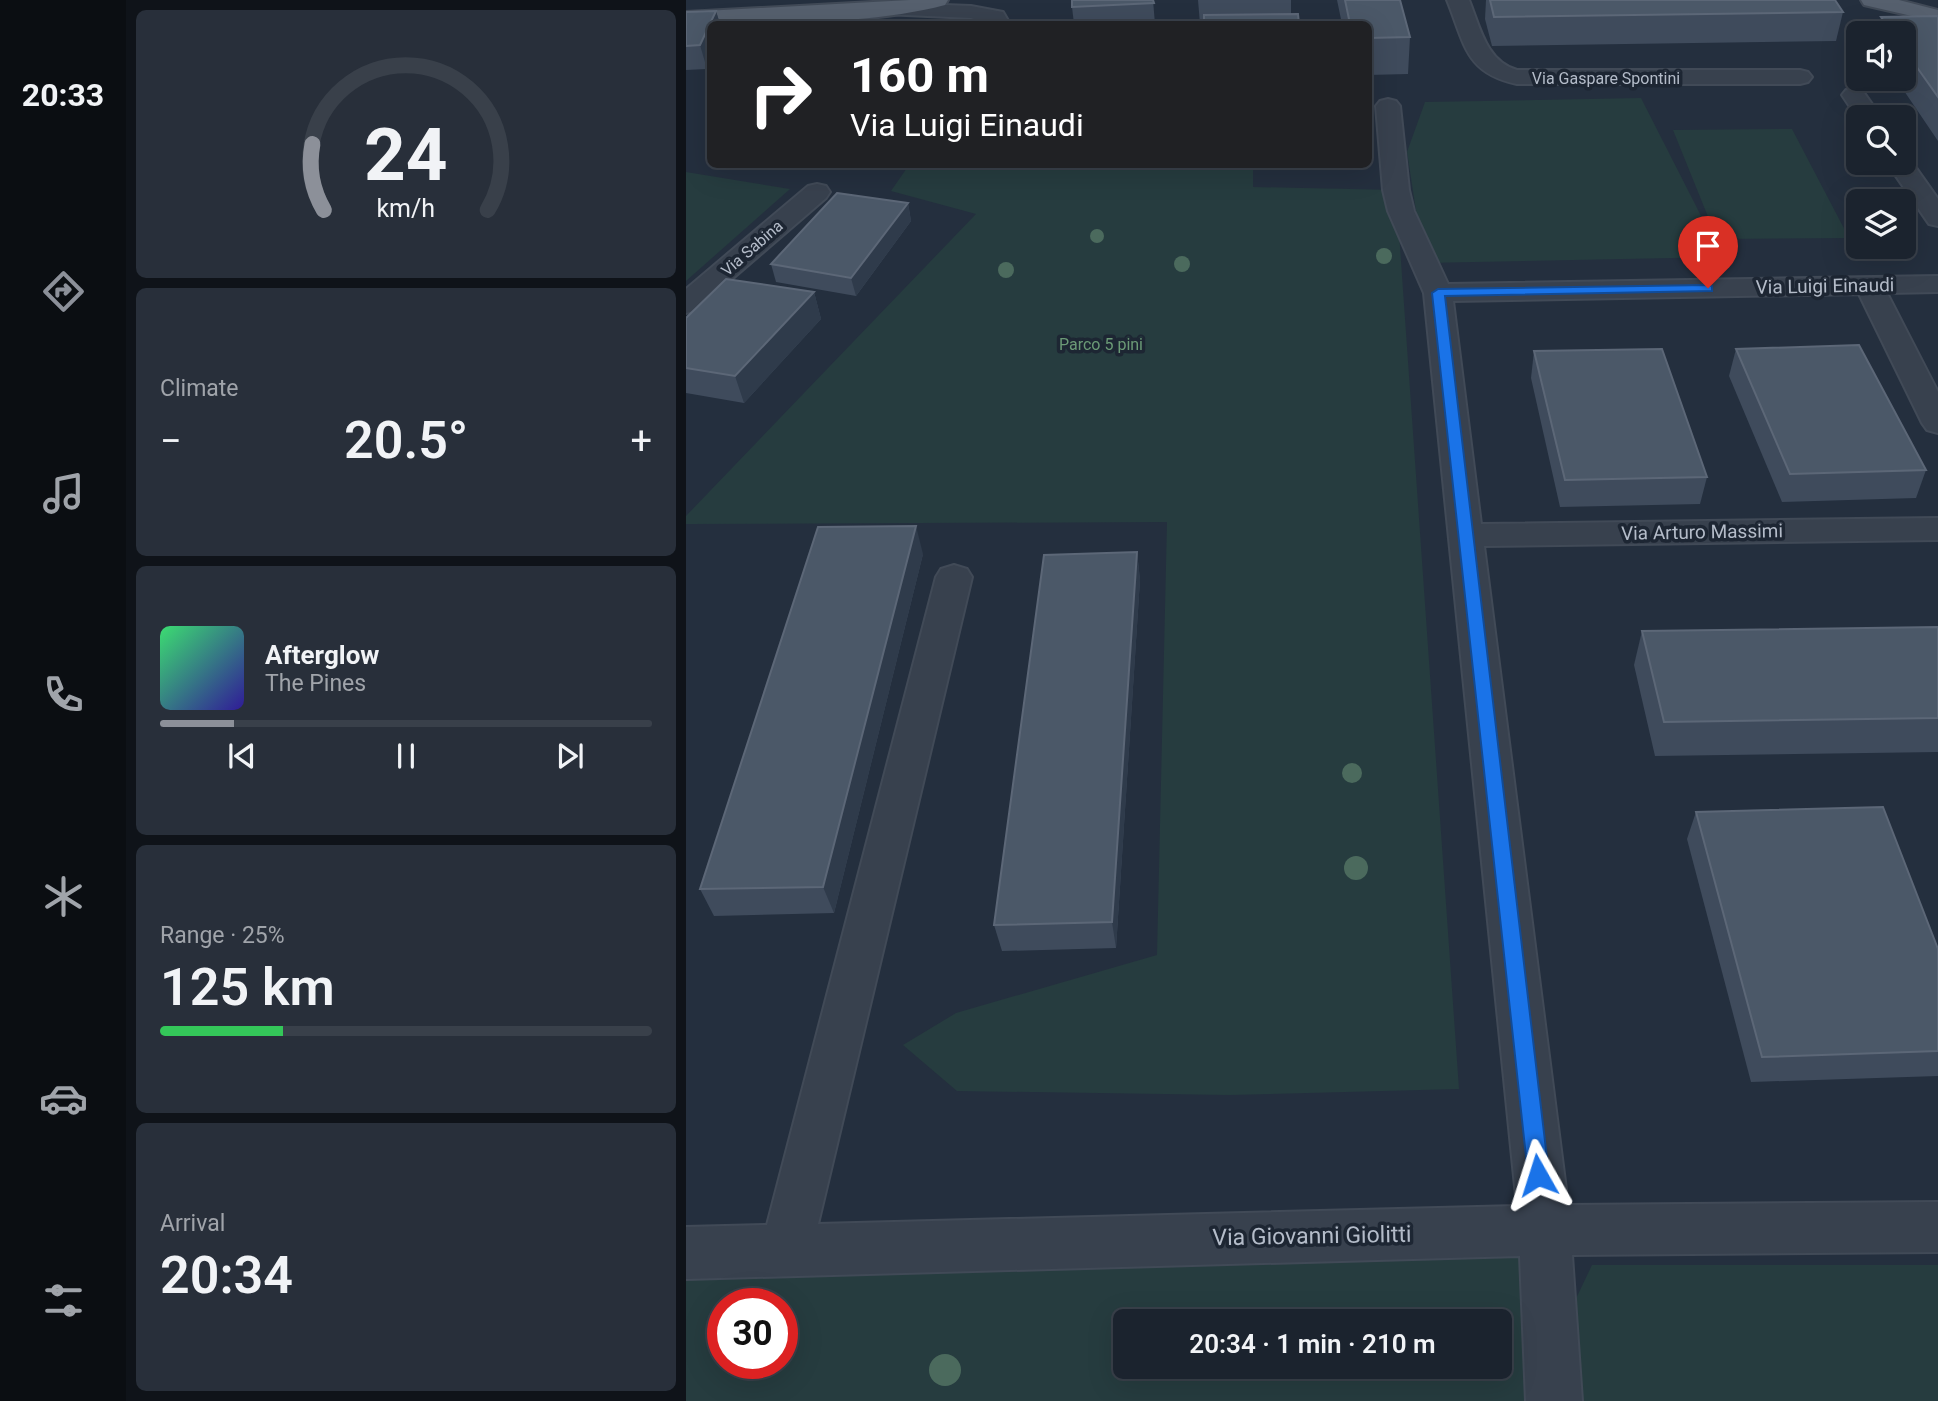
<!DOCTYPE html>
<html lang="en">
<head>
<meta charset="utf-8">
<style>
  body { margin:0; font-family:Roboto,sans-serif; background:#282f3a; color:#f1f3f6; height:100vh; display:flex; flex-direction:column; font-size:26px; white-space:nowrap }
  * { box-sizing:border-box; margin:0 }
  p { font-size:23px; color:#a0a4aa }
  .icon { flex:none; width:38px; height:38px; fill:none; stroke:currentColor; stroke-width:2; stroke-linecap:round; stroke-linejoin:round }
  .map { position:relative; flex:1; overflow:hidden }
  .panel { display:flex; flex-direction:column; gap:10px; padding:10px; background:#0f1319; width:560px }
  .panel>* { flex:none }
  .guide { position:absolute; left:21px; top:21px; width:665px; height:147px; border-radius:10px; box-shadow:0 7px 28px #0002,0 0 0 2px #39404a; background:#202124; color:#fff; overflow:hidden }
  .tools { position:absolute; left:1160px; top:21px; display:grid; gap:14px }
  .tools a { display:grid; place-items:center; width:70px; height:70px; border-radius:10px; background:#1b232e; box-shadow:0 7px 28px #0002,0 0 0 2px #39404a; font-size:35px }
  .speed { position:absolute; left:21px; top:1288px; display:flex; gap:14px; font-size:35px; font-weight:700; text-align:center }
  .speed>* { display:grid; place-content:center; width:91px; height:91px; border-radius:50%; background:#1b232e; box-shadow:0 7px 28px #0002,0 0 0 2px #39404a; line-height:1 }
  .speed .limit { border:10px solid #d22; background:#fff; color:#111 }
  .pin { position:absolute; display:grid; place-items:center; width:60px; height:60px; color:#fff; margin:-72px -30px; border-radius:50% 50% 50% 0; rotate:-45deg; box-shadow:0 0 7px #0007 }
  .pin .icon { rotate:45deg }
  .me { position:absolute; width:77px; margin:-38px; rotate:354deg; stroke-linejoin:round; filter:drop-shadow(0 0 5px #0008) }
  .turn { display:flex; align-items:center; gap:24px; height:147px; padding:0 28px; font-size:32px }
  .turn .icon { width:91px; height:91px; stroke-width:2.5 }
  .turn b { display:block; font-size:49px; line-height:60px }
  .big { font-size:52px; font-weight:600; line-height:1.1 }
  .panel .card { flex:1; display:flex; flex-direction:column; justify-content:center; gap:10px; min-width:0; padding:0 24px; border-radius:10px; background:#282f3a }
  .panel .dial { align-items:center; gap:0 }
  .dial svg { height:182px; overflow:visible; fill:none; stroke:#39404a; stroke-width:7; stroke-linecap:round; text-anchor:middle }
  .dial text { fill:#f1f3f6; stroke:none }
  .song { display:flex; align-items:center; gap:21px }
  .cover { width:84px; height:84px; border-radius:10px; background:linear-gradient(135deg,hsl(140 70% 55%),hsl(250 70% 35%)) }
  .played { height:7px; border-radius:4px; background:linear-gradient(90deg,#8c9099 15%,#39404a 15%) }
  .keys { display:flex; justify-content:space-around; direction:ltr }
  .heat { display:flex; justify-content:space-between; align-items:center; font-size:38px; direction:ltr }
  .charge { height:10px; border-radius:5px; background:linear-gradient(90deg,#34c759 25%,#39404a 0) }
  .trip { position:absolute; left:427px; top:1309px; width:399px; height:70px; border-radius:10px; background:#1b232e; box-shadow:0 7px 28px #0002,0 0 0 2px #39404a; font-weight:600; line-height:70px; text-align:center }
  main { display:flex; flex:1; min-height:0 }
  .tabs { display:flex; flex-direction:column; width:126px; justify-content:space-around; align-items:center; background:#0b0e12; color:#a0a4aa }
  .tabs .icon { width:49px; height:49px }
  .tabs .current { color:#8c9099 }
  .tabs b { font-size:32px; color:#f1f3f6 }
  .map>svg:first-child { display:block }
  .green { fill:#263c3f; fill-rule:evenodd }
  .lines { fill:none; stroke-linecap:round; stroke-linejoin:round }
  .minor-casing { stroke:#414a57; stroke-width:4 }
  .major-casing { stroke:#414a57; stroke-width:4 }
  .minor { fill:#38414e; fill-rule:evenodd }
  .major { fill:#56606e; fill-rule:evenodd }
  .tree { fill:#4b6a5d }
  .wall { fill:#3f4b5c }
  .shaded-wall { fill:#2f3b4b }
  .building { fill:#4b5868; stroke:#5c6777; stroke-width:2 }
  .route { fill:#1a73e8; stroke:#114b97; stroke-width:2 }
  .labels { text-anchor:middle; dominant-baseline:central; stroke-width:7; stroke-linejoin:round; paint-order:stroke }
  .far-street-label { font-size:16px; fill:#b4bcc9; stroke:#1d2633 }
  .far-park-label { font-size:16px; fill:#6b9a76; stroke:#1d2633 }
  .street-label { font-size:19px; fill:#b4bcc9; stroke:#1d2633 }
  .near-street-label { font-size:23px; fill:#b4bcc9; stroke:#1d2633 }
</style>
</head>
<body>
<main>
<nav class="tabs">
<b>20:33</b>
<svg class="icon current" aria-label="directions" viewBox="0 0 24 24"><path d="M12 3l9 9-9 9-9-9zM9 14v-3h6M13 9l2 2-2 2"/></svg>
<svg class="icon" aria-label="music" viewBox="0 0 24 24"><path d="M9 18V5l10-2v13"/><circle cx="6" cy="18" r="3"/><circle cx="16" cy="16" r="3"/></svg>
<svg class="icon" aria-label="phone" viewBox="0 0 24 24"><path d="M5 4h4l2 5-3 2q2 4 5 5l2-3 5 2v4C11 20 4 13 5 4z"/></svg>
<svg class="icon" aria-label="climate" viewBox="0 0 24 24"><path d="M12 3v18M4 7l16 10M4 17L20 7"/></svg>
<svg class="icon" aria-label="car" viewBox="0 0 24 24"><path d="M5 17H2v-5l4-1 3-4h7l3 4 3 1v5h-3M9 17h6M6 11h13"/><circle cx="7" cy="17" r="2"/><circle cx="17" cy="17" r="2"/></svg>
<svg class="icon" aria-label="filters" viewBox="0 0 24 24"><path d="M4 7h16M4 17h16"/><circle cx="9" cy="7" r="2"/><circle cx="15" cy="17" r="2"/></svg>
</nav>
<section class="panel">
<div class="card dial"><svg viewBox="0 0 100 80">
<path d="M14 69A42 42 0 1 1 86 69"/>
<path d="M14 69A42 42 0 0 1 9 40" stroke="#8c9099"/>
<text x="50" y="56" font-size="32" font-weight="700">24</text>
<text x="50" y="72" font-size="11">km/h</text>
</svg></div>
<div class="card"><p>Climate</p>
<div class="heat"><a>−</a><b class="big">20.5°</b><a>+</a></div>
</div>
<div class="card">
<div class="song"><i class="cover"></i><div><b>Afterglow</b><p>The Pines</p></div></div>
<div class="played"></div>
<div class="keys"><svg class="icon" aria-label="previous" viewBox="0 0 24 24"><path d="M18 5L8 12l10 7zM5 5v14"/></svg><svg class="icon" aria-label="pause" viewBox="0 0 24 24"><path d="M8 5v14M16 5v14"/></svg><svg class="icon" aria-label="next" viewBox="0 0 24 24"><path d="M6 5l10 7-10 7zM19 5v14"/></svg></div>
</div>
<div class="card"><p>Range · 25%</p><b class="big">125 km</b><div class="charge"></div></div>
<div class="card"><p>Arrival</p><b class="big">20:34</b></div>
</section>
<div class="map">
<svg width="1252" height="1401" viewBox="0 0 1252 1401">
  <rect width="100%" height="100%" fill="#242f3e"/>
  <g class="green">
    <path d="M955,98L1036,257L738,263L721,152L739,102Z"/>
    <path d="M1106,129L1163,238L1031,239L987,130Z"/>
    <path d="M223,165H567V187L710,190L773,1089L543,1095L271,1091L217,1045L270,1013L471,955L481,522L0,524V516L290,214L205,191Z"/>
    <path d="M0,172L104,189L0,281Z"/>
    <path d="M859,1230L866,1349L906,1265H1252V1401H0V1253ZM37,1304H96V1363H37ZM439,1321H814V1367H439Z"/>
  </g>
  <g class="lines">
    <defs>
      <g id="minor">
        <path d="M761,0H783C794,27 800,61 831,70H1114L1122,72L1126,77L1122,82L1114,84H831C779,73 779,44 761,0Z"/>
        <path d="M206,3L285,6L317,12L324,24H302L285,18L198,14L195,9L198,4Z"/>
        <path d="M1168,88L1176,90L1195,117L1172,119L1156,95L1160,90Z"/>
        <path d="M702,99L710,101L714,106L723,190L728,211L762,284L1252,276V292L1201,293L1252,392V433L1241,430L1236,423L1173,294L767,301L795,524L1252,518V540L798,546L882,1205L1252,1202V1252L886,1255L896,1401H840L834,1256L0,1279V1227L81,1225L250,577L255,569L268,565L281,569L286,577L132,1224L831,1206L738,293L702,211L697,190L690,106L694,101Z"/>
        <path d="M1218,156L1223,158L1252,199V226L1243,224L1201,163H1218Z"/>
        <path d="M131,184L140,186L144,192L140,198L10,310L0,313V289L122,186Z"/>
      </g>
      <g id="major">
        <path d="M224,0H262L259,5C179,26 83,22 0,26V12Z"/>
        <path d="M1175,0H1213L1252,10V22L1178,5Z"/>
      </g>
    </defs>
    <use href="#minor" class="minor-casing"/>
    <use href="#major" class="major-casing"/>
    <use href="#minor" class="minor"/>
    <use href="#major" class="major"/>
  </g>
  <g class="tree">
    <circle cx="411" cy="236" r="7"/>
    <circle cx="698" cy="256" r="8"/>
    <circle cx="496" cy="264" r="8"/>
    <circle cx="320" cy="270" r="8"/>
    <circle cx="666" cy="773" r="10"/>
    <circle cx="670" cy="868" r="12"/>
    <circle cx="259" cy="1370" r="16"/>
  </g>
  <g class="wall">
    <path d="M467,0L469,24H388L386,7Z"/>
    <path d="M512,0H605V14L514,24Z"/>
    <path d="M651,0H714L724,37L722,74L682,75V24H656Z"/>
    <path d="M800,0H1149L1157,12L1150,41L806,46L799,19Z"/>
    <path d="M30,11L34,24H24L21,69L0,70V12Z"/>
    <path d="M1252,16V141L1210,79H1218V33H1191L1195,17Z"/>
    <path d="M222,203L225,221L170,296L90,282L85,264Z"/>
    <path d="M128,292L135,319L58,403L0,393V318Z"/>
    <path d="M1050,349L1240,470L1230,498L1096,502L1043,376Z"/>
    <path d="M848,351L1021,477L1014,504L874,507L845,378Z"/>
    <path d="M451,552L454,580L430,948L316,951L308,925Z"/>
    <path d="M237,554L148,913L28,916L14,889Z"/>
    <path d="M1252,627V752L969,756L948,665L956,631Z"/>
    <path d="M1010,812L1252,949V1076L1065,1082L1001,839Z"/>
  </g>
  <g class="shaded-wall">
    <path d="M30,11L34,24H24V61L21,69L14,45Z"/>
    <path d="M222,203L225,221L170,296L165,278Z"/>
    <path d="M128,292L135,319L58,403L49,376Z"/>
    <path d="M230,526L237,554L148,913L137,887Z"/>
    <path d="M451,552L454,580L430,948L426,922Z"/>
  </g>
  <g class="building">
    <path d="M386,0H467L468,3L386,7Z"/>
    <path d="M659,0H714L724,37L682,38V24H664Z"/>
    <path d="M804,0H1149L1157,12L808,17Z"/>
    <path d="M30,11L14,45L0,46V12Z"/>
    <path d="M612,14L613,24H518V15Z"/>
    <path d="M1252,16V97L1218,49V33H1207L1195,17Z"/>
    <path d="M151,193L222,203L165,278L85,264Z"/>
    <path d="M40,279L128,292L49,376L0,368V318Z"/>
    <path d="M1173,345L1240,470L1104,474L1050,349Z"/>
    <path d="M976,349L1021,477L879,480L848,351Z"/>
    <path d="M230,526L137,887L14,889L132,527Z"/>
    <path d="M451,552L426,922L308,925L358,555Z"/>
    <path d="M1252,627V718L978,722L956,631Z"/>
    <path d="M1197,807L1252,949V1051L1076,1057L1010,812Z"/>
  </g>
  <path class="route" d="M1022,285L1026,286V291L759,296L863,1175L860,1182L852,1185L845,1182L842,1175L746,293L752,289Z"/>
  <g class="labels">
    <g class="far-street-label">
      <text x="920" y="78">Via Gaspare Spontini</text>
      <text transform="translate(66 248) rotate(-41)">Via Sabina</text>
    </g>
    <g class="far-park-label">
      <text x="415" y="344">Parco 5 pini</text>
    </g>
    <g class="street-label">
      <text transform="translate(1139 286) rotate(-1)">Via Luigi Einaudi</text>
      <text transform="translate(1016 532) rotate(-1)">Via Arturo Massimi</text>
    </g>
    <g class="near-street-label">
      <text transform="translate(626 1236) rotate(-1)">Via Giovanni Giolitti</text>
    </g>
  </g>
</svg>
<div class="tools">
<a><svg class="icon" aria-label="sound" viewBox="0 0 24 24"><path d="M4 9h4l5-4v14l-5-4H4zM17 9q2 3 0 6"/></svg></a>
<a><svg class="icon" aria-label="search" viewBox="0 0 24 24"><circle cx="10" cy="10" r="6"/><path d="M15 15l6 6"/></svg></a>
<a><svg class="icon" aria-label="layers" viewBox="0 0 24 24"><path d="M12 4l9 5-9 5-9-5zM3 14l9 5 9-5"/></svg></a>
</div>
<div class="speed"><div class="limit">30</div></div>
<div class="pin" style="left:1022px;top:288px;background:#d93025"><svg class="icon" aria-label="arrive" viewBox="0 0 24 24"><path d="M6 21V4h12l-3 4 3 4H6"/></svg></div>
<svg class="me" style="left:852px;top:1175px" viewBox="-20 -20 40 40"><path d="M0-17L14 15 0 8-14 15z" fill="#1a73e8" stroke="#fff" stroke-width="4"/></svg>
<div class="trip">20:34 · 1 min · 210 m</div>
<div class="guide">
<div class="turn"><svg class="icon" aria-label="right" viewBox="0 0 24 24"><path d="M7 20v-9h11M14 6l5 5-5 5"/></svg><div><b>160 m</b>Via Luigi Einaudi</div></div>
</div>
</div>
</main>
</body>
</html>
